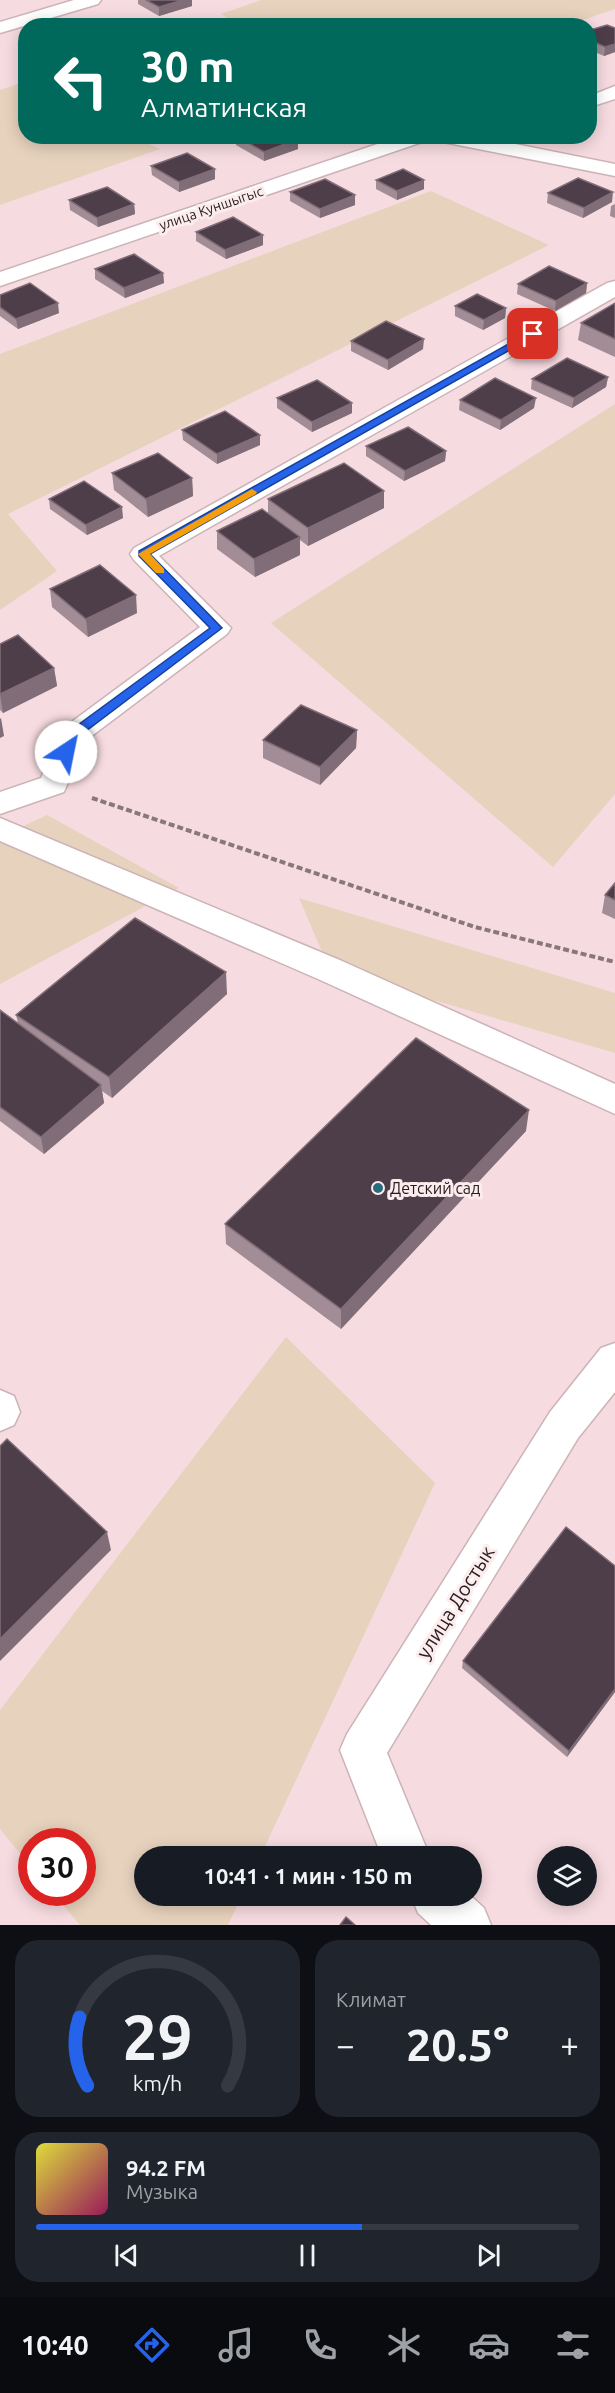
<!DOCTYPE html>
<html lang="ru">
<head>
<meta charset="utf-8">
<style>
  body { margin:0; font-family:Ubuntu,sans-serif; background:#20242c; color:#f1f3f6; height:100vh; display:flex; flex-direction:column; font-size:22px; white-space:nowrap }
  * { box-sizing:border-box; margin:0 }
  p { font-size:20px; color:#9ea1a6 }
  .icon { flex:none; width:33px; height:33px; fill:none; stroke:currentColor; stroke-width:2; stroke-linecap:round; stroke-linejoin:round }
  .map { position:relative; height:1925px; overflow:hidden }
  .details { display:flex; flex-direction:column; gap:15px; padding:15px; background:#0d0f14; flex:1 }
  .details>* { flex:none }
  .top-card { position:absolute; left:18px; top:18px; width:579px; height:126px; border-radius:24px; box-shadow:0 3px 15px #0003; background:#00695c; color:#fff; overflow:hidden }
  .buttons { position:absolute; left:537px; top:1846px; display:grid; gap:12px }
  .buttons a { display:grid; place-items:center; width:60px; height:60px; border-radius:50%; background:#171b24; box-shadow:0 3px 15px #0003; font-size:30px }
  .speed { position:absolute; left:18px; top:1828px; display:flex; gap:12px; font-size:30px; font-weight:700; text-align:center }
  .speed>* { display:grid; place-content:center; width:78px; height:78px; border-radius:50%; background:#171b24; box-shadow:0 3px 15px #0003; line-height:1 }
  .speed .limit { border:9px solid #d22; background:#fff; color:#111 }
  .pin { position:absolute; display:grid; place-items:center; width:51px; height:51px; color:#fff; margin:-26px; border-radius:12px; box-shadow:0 3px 9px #0006 }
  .me { position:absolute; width:66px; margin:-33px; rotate:34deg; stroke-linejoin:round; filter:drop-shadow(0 0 4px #0008) }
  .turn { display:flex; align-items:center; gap:21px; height:126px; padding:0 24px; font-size:27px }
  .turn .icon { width:78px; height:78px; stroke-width:2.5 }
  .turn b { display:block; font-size:42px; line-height:51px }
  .big { font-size:45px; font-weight:700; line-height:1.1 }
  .details .card { flex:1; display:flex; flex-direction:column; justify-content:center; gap:9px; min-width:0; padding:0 21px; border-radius:24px; background:#20242c }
  .details .dial { align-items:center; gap:0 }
  .dial svg { height:156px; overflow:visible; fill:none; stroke:#363941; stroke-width:7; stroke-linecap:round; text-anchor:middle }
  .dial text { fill:#f1f3f6; stroke:none }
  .song { display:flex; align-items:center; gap:18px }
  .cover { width:72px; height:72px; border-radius:9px; background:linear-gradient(135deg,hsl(60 70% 55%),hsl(330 70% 35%)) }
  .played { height:6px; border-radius:3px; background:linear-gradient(90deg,#2563eb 60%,#363941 60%) }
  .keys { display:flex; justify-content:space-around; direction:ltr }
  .heat { display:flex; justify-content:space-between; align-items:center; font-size:33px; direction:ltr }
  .details .tiles { flex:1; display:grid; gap:15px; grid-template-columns:1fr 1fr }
  .card:last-child { grid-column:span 2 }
  .trip { position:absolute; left:134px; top:1846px; width:348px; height:60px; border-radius:30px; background:#171b24; box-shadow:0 3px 15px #0003; font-weight:700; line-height:60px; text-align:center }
  .tab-bar { display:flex; height:96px; justify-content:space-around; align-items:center; background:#090b0e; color:#9ea1a6 }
  .tab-bar .icon { width:42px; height:42px }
  .tab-bar .current { color:#2563eb }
  .tab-bar b { font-size:27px; color:#f1f3f6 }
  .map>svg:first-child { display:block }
  .green { fill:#e7d2bd }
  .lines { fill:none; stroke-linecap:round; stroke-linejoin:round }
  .minor-casing { stroke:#ccb3b7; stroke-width:3 }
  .path { stroke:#89777a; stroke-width:4; stroke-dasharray:6 3; stroke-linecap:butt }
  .minor { fill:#fff; fill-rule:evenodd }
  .wall { fill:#a28c95 }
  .shaded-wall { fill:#806d77 }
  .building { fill:#4e3e4a; stroke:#806d77; stroke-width:1.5 }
  .route { fill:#2563eb; stroke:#184099; stroke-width:1.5 }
  .slow { fill:#f59e0b }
  .poi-dot { fill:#286c7c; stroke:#fcecee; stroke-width:2 }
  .labels { text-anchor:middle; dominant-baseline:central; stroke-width:6; stroke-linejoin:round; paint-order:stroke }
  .far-street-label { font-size:14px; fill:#261c1e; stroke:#fcecee }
  .poi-label { font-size:16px; fill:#261c1e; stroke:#fcecee; text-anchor:start }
  .near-street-label { font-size:20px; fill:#261c1e; stroke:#fcecee }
</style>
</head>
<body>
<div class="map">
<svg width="615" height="1925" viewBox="0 0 615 1925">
  <rect width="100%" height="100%" fill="#f6dbe0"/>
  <g class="green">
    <path d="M261,0H615V9L565,26H240L221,14Z"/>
    <path d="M18,84L25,87L26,136L133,137L160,149L0,205V90Z"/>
    <path d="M431,191L549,245L8,514L57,571L0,610V354Z"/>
    <path d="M615,404V794L553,867L271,623Z"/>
    <path d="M47,815L179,888L0,984V837Z"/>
    <path d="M299,898L615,993V1053L330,970Z"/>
    <path d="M286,1337L435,1483L260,1857H144V1896H242L228,1925H80L53,1893H82V1842H32L31,1867L0,1829V1710Z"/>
  </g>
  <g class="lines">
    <defs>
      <g id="minor">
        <path d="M74,0H101L98,4L0,33V22Z"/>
        <path d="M615,86V99L590,107V96Z"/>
        <path d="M401,136H430L428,140L0,286V272Z"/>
        <path d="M434,136H475L615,164V176L443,142L436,140Z"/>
        <path d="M615,281V297L159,556L231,628L227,634L85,741L64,792L0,814V792L41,778L62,729L200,627L134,560L130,554L134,548L607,283Z"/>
        <path d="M0,818L342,961L615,1084V1114L318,979L0,841Z"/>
        <path d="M615,1343V1392L578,1438L387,1753L430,1857H382L340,1750L347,1734L550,1412L601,1348Z"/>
        <path d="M0,1390L14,1396L20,1412L14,1425L0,1431Z"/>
        <path d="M411,1896H471L484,1908L491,1925H431L418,1913Z"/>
      </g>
    </defs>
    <use href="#minor" class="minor-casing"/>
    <path class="path" d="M92,798L475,927L615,962"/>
    <use href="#minor" class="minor"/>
  </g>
  <g class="wall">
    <path d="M138,0H192V6L159,16L138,4Z"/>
    <path d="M615,28V52L604,56L590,50V30Z"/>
    <path d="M236,136L298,149L264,161L236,145Z"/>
    <path d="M151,166L215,179L179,192L152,175Z"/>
    <path d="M376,180L424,189L397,200L376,189Z"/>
    <path d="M290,192L355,195V205L320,218L290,201Z"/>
    <path d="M548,193L612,202L583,218L547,203Z"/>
    <path d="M69,200L134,204L135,214L98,227L70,210Z"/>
    <path d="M615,204V218L610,216L611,206Z"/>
    <path d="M196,232L263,245L226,259L196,241Z"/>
    <path d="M95,269L163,273L164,283L125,298L95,279Z"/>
    <path d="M587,283L586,293L555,311L517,294L518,284Z"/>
    <path d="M0,295L59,313L18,329L0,316Z"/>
    <path d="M615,303V357L578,340L581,323Z"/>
    <path d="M455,306L506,308L505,318L483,330L455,316Z"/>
    <path d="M351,341L423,349L388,370L351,351Z"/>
    <path d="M608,377L606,387L572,408L531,389L532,379Z"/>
    <path d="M277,398L352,413L312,432L277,408Z"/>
    <path d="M460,400L534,408L500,430L459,410Z"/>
    <path d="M182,430L260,435V445L217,464L183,440Z"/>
    <path d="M366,446L446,451L445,461L404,481L366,456Z"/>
    <path d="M112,473L192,478L193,496L148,517L114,490Z"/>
    <path d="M49,499L123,518L87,535L50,509Z"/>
    <path d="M268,499L384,508L308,546L300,540V555L255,577L217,549V531L268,514Z"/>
    <path d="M50,589L137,613L88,637L52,607Z"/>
    <path d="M0,644L54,668L57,686L3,713L0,710Z"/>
    <path d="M357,730L356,748L320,785L263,758V740Z"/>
    <path d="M615,883V919L602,913L605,895Z"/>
    <path d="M227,994L112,1098L102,1091L104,1103L44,1154L0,1121V1010L18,1023L16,1015Z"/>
    <path d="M526,1131L341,1329L226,1244L225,1224Z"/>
    <path d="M463,1661L615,1692L567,1757L462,1668Z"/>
  </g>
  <g class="shaded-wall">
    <path d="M183,0H192V6L159,16V7Z"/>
    <path d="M615,44V52L604,56L605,47Z"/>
    <path d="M298,139V149L264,161V152Z"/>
    <path d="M215,169V179L179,192V182Z"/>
    <path d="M424,180V189L397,200V191Z"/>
    <path d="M613,192L612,202L583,218L584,208Z"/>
    <path d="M355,195V205L320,218V209Z"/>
    <path d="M134,204L135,214L98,227L97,218Z"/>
    <path d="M263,235V245L226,259L225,250Z"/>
    <path d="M163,273L164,283L125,298L124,288Z"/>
    <path d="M587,283L586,293L555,311L556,301Z"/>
    <path d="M58,303L59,313L18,329L16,319Z"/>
    <path d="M506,308L505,318L483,330L484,320Z"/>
    <path d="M424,339L423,349L388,370V360Z"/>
    <path d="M608,377L606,387L572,408L574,398Z"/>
    <path d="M536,398L534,408L500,430L501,420Z"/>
    <path d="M352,403V413L312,432V422Z"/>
    <path d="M260,435V445L217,464V454Z"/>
    <path d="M446,451L445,461L404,481L405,471Z"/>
    <path d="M192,478L193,496L148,517L146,499Z"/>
    <path d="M384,491V508L308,546V528Z"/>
    <path d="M122,507L123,518L87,535L86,525Z"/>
    <path d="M300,537V555L255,577L254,559Z"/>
    <path d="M136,595L137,613L88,637L86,619Z"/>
    <path d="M54,668L57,686L3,713L0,694Z"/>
    <path d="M1,718L4,736L0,738V719Z"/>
    <path d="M357,730L356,748L320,785V767Z"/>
    <path d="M226,972L227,994L112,1098L109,1077Z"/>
    <path d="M101,1085L104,1103L44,1154L41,1137Z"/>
    <path d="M529,1110L526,1131L341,1329V1309Z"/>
    <path d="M107,1532L111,1550L0,1661V1639Z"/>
    <path d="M615,1689V1692L567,1757L569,1751Z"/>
  </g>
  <g class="building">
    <path d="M146,0H183L159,7Z"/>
    <path d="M607,25L615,28V44L605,47L590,40V30Z"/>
    <path d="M237,136H293L298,139L264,152Z"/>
    <path d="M187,153L215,169L179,182L151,166Z"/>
    <path d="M403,169L424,180L397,191L376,180Z"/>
    <path d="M578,178L613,192L584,208L548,193Z"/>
    <path d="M325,179L355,195L320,209L290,192Z"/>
    <path d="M107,187L134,204L97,218L69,200Z"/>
    <path d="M233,217L263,235L225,250L196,232Z"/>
    <path d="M134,254L163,273L124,288L95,269Z"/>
    <path d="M549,266L587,283L556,301L518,284Z"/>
    <path d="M30,283L58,303L16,319L0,307V295Z"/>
    <path d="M477,294L506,308L484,320L455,306Z"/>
    <path d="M615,303V339L581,323Z"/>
    <path d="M386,321L424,339L388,360L351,341Z"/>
    <path d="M567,358L608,377L574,398L532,379Z"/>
    <path d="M495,378L536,398L501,420L460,400Z"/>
    <path d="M317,380L352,403L312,422L277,398Z"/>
    <path d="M225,411L260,435L217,454L182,430Z"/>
    <path d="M408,427L446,451L405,471L366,446Z"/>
    <path d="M158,453L192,478L146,499L112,473Z"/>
    <path d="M344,463L384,491L308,528L268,499Z"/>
    <path d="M84,481L122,507L86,525L49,499Z"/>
    <path d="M262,509L300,537L254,559L217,531Z"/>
    <path d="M100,565L136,595L86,619L50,589Z"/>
    <path d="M18,635L54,668L0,694V644Z"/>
    <path d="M301,705L357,730L320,767L263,740Z"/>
    <path d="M615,883V900L605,895Z"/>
    <path d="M135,918L226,972L109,1077L16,1015Z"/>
    <path d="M0,1010L101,1085L41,1137L0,1107Z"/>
    <path d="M416,1038L529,1110L341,1309L225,1224Z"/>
    <path d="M7,1439L107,1532L0,1639V1446Z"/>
    <path d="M566,1527L615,1566V1689L569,1751L463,1661Z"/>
    <path d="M346,1917L355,1925H340Z"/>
  </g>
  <path class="route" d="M530,332L538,334L150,554L222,628L77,738L70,755H61L59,752L67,733L210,628L139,556V551Z"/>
  <path class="slow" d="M252,489L257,492L256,494L150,554L164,569V573H156L138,554Z"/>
  <circle class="poi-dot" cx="378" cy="1188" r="6"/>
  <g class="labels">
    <g class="far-street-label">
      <text transform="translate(211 208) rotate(-19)">улица Куншыгыс</text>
    </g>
    <g class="poi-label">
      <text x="390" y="1188">Детский сад</text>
    </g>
    <g class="near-street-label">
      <text transform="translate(455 1602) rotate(-58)">улица Достык</text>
    </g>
  </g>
</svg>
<div class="buttons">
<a><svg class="icon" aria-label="layers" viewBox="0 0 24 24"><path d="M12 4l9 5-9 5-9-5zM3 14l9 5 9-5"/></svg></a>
</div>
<div class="speed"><div class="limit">30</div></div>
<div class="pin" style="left:533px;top:334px;background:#d93025"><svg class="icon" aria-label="arrive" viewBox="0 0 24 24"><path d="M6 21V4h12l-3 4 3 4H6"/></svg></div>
<svg class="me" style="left:66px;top:752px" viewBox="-20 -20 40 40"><circle r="19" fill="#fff"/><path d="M0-13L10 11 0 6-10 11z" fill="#2563eb"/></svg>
<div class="trip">10:41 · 1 мин · 150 m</div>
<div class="top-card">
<div class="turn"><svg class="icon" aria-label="left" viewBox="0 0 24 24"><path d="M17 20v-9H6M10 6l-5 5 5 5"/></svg><div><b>30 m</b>Алматинская</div></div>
</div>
</div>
<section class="details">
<div class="tiles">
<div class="card dial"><svg viewBox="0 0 100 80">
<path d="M14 69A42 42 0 1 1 86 69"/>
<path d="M14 69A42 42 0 0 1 10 34" stroke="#2563eb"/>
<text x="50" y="56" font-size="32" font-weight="700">29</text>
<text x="50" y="72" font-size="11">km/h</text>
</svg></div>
<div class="card"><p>Климат</p>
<div class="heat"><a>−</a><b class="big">20.5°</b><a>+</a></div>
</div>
<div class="card">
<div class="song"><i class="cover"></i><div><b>94.2 FM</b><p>Музыка</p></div></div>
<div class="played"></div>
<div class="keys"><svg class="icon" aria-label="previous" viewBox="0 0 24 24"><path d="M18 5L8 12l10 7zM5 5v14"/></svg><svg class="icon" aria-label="pause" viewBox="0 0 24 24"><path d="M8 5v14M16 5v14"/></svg><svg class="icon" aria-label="next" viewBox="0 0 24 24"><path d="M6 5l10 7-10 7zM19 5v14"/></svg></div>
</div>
</div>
</section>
<nav class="tab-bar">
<b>10:40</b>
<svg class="icon current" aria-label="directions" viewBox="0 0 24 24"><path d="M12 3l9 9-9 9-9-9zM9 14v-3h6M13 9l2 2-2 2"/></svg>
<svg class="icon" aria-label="music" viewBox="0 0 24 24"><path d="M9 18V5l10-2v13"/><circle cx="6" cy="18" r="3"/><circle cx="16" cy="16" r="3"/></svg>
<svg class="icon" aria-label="phone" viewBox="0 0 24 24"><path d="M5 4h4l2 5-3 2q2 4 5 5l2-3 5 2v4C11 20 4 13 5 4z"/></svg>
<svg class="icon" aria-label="climate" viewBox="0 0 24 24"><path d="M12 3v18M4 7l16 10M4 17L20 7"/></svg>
<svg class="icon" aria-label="car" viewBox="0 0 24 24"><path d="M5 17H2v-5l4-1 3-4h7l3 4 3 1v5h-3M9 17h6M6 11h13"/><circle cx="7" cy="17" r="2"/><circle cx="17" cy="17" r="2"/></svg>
<svg class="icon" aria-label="filters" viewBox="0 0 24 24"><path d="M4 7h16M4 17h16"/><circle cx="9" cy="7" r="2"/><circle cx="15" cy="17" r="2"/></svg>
</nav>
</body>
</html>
